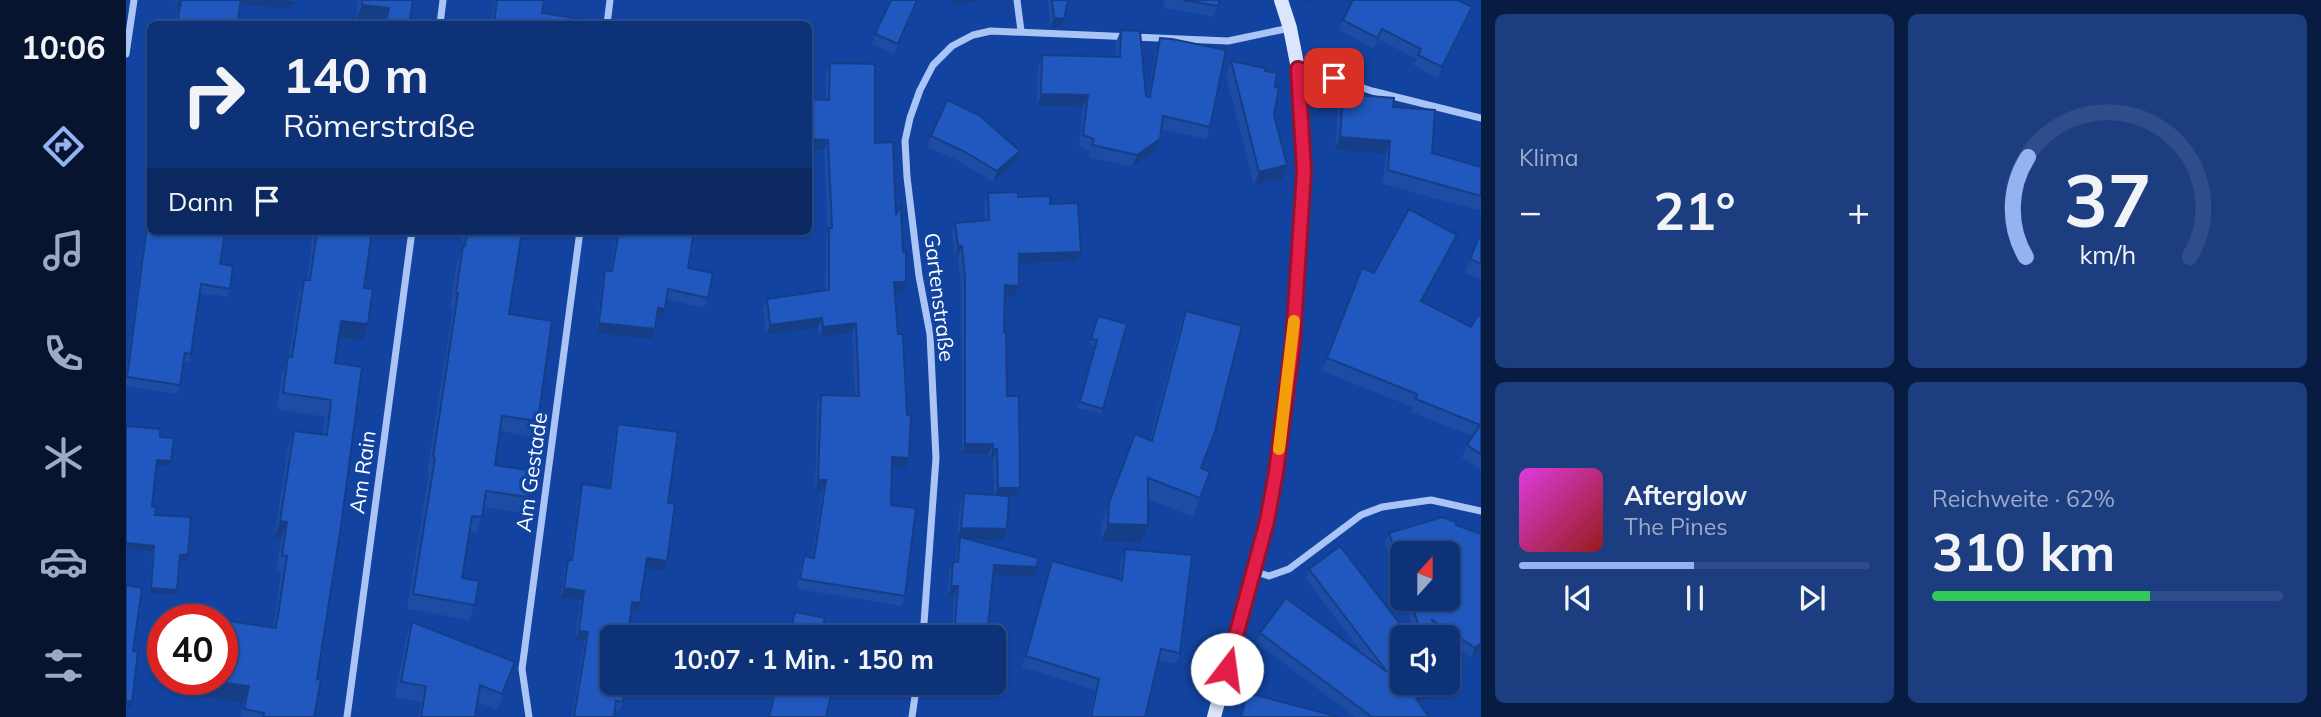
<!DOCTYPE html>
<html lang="de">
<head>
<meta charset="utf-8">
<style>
  body { margin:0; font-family:Mulish,sans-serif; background:#1c3e80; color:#f1f3f6; height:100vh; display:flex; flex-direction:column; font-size:26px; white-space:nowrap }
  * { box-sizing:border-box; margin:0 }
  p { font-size:23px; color:#9baac6 }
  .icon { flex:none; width:38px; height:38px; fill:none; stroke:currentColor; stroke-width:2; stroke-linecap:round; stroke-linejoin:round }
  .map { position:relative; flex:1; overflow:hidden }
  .panel { display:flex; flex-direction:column; gap:14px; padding:14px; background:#081c42; width:840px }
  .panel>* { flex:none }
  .top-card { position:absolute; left:21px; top:21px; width:665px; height:214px; border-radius:10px; box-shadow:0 2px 5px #0004,0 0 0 2px #2e4d8a; background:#0e3278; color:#f1f3f6; overflow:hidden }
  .needle { width:46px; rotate:21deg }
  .buttons { position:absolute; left:1264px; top:541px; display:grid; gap:14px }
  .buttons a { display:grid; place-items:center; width:70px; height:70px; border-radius:10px; background:#0e3278; box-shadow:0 2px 5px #0004,0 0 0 2px #2e4d8a; font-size:35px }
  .speed { position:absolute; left:21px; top:604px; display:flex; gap:14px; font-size:35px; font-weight:700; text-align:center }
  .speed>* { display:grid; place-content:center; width:91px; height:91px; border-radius:50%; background:#0e3278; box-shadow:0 2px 5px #0004,0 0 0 2px #2e4d8a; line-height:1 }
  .speed .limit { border:10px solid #d22; background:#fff; color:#111 }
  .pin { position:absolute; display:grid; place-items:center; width:60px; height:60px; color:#fff; margin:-30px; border-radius:14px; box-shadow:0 4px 10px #0006 }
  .me { position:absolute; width:77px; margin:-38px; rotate:15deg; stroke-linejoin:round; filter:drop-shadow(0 0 5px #0008) }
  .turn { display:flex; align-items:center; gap:24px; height:147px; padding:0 21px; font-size:32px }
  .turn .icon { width:91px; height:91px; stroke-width:2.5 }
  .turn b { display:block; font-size:49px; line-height:60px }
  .then { display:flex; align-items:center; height:66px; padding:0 21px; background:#0003; gap:14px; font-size:26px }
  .big { font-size:52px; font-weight:700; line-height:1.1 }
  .panel .widget { flex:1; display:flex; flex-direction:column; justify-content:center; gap:10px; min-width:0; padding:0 24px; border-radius:10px; background:#1c3e80 }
  .panel .dial { align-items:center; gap:0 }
  .dial svg { height:182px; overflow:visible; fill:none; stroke:#2e4d8a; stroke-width:7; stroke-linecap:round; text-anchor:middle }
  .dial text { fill:#f1f3f6; stroke:none }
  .song { display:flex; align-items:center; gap:21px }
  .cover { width:84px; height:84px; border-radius:10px; background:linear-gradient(135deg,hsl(300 70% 55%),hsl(0 70% 35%)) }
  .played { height:7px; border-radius:4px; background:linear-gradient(90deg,#95b2f1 50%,#2e4d8a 50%) }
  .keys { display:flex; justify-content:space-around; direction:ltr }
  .heat { display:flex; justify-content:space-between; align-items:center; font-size:38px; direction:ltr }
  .charge { height:10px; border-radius:5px; background:linear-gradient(90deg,#34c759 62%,#2e4d8a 0) }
  .panel .tiles { flex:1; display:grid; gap:14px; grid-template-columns:repeat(2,1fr) }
  .trip { position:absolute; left:474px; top:625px; width:406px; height:70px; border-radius:10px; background:#0e3278; box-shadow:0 2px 5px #0004,0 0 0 2px #2e4d8a; font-weight:700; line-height:70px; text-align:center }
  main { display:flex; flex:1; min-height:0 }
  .dock { display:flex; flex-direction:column; width:126px; justify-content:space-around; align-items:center; background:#061430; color:#9baac6 }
  .dock .icon { width:49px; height:49px }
  .dock .active { color:#95b2f1 }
  .dock b { font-size:32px; color:#f1f3f6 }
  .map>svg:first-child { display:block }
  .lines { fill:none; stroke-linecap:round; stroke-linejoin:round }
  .street { stroke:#aac5f5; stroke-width:7 }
  .secondary { stroke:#dbe6fd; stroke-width:14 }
  .wall { fill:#1c4ca4 }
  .shaded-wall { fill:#163e86 }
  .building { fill:#2058bf; stroke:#163e86; stroke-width:2 }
  .route-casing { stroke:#92132f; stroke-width:18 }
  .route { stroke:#e11d48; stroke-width:12 }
  .slow { stroke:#f59e0b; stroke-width:12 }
  .labels { text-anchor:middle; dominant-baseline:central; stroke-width:7; stroke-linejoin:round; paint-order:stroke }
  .street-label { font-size:21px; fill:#fff; stroke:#1243a0 }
</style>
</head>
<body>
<main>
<nav class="dock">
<b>10:06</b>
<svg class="icon active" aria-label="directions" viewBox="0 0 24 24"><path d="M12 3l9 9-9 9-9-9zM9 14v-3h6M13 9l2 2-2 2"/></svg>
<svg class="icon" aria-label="music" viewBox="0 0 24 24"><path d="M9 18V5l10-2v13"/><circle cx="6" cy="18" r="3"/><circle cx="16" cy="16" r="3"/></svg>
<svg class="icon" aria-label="phone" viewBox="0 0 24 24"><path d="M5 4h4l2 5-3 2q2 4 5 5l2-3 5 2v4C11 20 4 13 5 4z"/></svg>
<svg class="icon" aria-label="climate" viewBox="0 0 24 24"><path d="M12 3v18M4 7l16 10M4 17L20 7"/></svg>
<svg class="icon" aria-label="car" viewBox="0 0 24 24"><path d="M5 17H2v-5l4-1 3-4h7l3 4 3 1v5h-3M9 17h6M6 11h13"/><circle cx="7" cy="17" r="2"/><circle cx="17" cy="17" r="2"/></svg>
<svg class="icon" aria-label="filters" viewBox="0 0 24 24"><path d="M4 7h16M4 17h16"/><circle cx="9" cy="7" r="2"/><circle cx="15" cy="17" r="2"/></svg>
</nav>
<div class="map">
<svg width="1355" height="717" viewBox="0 0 1355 717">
  <rect width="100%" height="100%" fill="#1243a0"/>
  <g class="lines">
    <g class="street">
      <path d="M891,0L895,31"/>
      <path d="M314,24L317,0"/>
      <path d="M481,24L484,0"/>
      <path d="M0,54L8,0"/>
      <path d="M1173,70L1208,78L1246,91L1355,118"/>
      <path d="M1127,571L1143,576L1163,569L1235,515L1256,507L1305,500L1355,511"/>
      <path d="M797,637L810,458L804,334L793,276L781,177L779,141L784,118L794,90L807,65L826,46L847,35L865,31L1102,41L1164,28"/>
      <path d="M221,717L286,231"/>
      <path d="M403,717L396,669L454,231"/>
      <path d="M786,717L791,682"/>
    </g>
    <path class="secondary" d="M1088,717L1141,521L1150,472L1167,342L1179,171L1172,69L1164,28L1155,0"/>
  </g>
  <g class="wall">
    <path d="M50,0H169L166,9L114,4L111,24H49L52,9H49Z"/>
    <path d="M232,0H287L283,24H255L230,21Z"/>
    <path d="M368,0H418L416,13L467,24H365Z"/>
    <path d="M765,0H792L768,54L746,44Z"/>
    <path d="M922,0H942L938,19L935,28L924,27Z"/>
    <path d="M1039,0H1093L1088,17L1037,8Z"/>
    <path d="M1346,7L1342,17L1312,78L1288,66L1291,59L1252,39L1247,48L1213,30L1217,20Z"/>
    <path d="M995,30L1020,96H1022L1030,51L1034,38L1084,127L1080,139L1035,129L1030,151L1006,167L962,157L964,151L953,147L957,107L911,106L912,67L916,55L990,57V42Z"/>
    <path d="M1105,61L1139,71L1149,87L1148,115L1156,179L1128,186L1100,75Z"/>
    <path d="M704,63L749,143L770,215L776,293H769L779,468H766L765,505L779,596L775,606L671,589L674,567L678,556L686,558L696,491H689L691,405L695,395L729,396L726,333L694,337L692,328L640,335L637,309L641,299L699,291L700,238L702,232L698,150L682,149V99L700,100V74Z"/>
    <path d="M1217,94L1267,107L1306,153L1355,167V211L1257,184L1260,154L1209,150L1212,107Z"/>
    <path d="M805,136L890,162L867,182L833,161L801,147Z"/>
    <path d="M24,191V231L94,264L104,289L101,297L73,293L65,354L62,362H58L54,385L51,394L0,386V373Z"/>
    <path d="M862,193L892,197L924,204L951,261L893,264L889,296L878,295V332L881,396L894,488L890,497L883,498L877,540L843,539L907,577L867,575L861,637H826L828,596H822L823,572L827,562H830L831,546L833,539H831L834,504L838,493L868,495L867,459H863V454H836L835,289L832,256H829L826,233L829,223L859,221L858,203Z"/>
    <path d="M187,231H248H246L238,288L236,341L213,338L209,363L191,679L188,717H114L117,703L78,697L80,682L73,681V679H96L147,628L155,572L150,571L155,539L148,538L162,448L168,431L197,434L199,417L151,409L156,373L163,356L172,296L178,280H181Z"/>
    <path d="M337,231H396L383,314L412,421L406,437L374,431L369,465L402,497L396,513L358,507L356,517L350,533L344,532L336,578L349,605L343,620L281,609L303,473H301L327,309L324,308L331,261L335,252Z"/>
    <path d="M491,231H568L562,268L582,298L578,308L540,299L536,319L531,318L529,329L526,339L470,333L476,280L479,270L484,271Z"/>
    <path d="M1355,232V279L1339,273Z"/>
    <path d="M1331,235L1326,247L1297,302L1345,327L1355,317V470L1336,458L1341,445L1346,436L1285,412L1287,407L1196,371L1236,268L1248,273Z"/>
    <path d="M1060,311L1075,468L1084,472L1067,517L1022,499L1015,543L975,542L976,522L1009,434L1024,440L1053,329Z"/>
    <path d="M972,316L977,409L975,414L952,408L969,346L963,344Z"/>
    <path d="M492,424L542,503L541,561L538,571L519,568L511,612H505L486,637L497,702L493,711H489L488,717H446L458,641L449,640L455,600L435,598L438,569L442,560H444L453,494L456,484L482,488L489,434Z"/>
    <path d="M0,426L34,437L43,466L31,465L26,506L29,515L62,555L60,561L54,560L51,590L49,595L23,593L26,552L0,549Z"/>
    <path d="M1330,525L1355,534V650L1345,658L1324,644L1332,668L1321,676V637H1290L1277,598H1321L1276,553V595L1259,543L1263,533Z"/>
    <path d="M999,549L1054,653L1050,664L1032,660L1019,717H963L969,690L896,667L926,561L993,580L995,559Z"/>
    <path d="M1183,569L1312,689L1294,704L1303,717H1229L1131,643L1134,633L1236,653L1180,579Z"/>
    <path d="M669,612L695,637H661Z"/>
    <path d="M286,622L384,678L371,710L352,702L349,717H292L295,702L269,697L280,637Z"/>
    <path d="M650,682H708L700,717H642Z"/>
    <path d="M803,682H858L854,696L802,685Z"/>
  </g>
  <g class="shaded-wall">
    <path d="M52,0L55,1L52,9H49Z"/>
    <path d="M114,0H160L169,1L166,9L112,4Z"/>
    <path d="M828,0H857L826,5Z"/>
    <path d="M1181,0H1190L1179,3Z"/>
    <path d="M236,5L263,8L257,24L230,21Z"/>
    <path d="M1346,7L1342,17L1312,78L1316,67Z"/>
    <path d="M928,18L938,19L935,28L924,27Z"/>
    <path d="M915,94L962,95L957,107L911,106Z"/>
    <path d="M1214,137L1264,141L1260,154L1209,150Z"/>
    <path d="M682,139L702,140L698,150L682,149Z"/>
    <path d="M1034,139L1030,151L1006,167L1011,155Z"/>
    <path d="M894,151L890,162L867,182L871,171Z"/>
    <path d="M1161,165L1156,179L1128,186L1133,172Z"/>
    <path d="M1331,235L1326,247L1290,314L1295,301Z"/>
    <path d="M832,246H836L832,256H829Z"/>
    <path d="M955,252L951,261L890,264L893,254Z"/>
    <path d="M768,282H780L776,293H764Z"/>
    <path d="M879,285L893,286L889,296L875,295Z"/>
    <path d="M532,308L539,309L536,319L528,318Z"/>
    <path d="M696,318L692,328L640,335L644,325Z"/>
    <path d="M215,321L242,324L236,341L209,337Z"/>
    <path d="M473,323L529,329L526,339L470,333Z"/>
    <path d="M730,323L726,333L694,337L697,327Z"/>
    <path d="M839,444H867L863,454H836Z"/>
    <path d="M867,449H871L867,459H863Z"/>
    <path d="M766,457L783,458L779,468L762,467Z"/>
    <path d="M31,460L45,461L43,466L29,465Z"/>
    <path d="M692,480H700L696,491H689Z"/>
    <path d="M872,488H894L890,497L868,498Z"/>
    <path d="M154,521L161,522L155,539L148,538Z"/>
    <path d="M982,524L1022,525L1015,543L975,542Z"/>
    <path d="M835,528L881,529L877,540L831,539Z"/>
    <path d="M0,543L28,546L26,552L0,549Z"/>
    <path d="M54,555H62L60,561L52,560Z"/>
    <path d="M521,558L541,561L538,571L517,568Z"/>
    <path d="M868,565L911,567L907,577L864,575Z"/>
    <path d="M825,586H832L828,596H822Z"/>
    <path d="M25,588L51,590L49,595L23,593Z"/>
    <path d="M438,588L458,591L455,600L435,598Z"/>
    <path d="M506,602L514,603L511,612L503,611Z"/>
    <path d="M453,631L462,632L458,641L449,640Z"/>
    <path d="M1355,643V650L1345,658L1349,648Z"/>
    <path d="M1335,658L1332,668L1321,676V669Z"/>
    <path d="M73,679H81L80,682L73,681Z"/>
    <path d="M84,681L123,686L117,703L78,697Z"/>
    <path d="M1311,682H1314L1312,689L1287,709L1290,699Z"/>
    <path d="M0,701L6,702L4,708L0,707Z"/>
  </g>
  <g class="building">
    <path d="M52,0H115L111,24H51L55,1Z"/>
    <path d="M236,0H287L283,24H260L263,8L236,5Z"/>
    <path d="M371,0H418L416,13L467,21V24H368Z"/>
    <path d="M765,0H791L772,44L749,34Z"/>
    <path d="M926,0H942L938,19L928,18Z"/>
    <path d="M1057,0H1093L1092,6Z"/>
    <path d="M1227,0H1332L1346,7L1316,67L1292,55L1295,49L1256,29L1251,38L1217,20Z"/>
    <path d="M519,20L548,24H519Z"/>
    <path d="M995,30L1014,31L1020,96L1024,97L1034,38L1046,39L1100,50L1084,127L1037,116L1034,139L1011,155L966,145L968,139L957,135L962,95L915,94L916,55L994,57Z"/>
    <path d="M1105,61L1139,68V71L1151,73L1149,87L1153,88L1148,115L1161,165L1133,172Z"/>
    <path d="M704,63L749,64V143L767,142L770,215L775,205L777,252H780V282H768L772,334H777L781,415H785L783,458L766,457L765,505L790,508L779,596L674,579L678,556L688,558L700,480H692L695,395L733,396L730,323L697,327L696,318L644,325L641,299L703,290V228H706L702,140L682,139V99L703,100Z"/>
    <path d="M1217,94L1268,98L1267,107L1309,110L1306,153L1355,167V196L1262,170L1264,141L1214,137Z"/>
    <path d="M821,100L853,115L894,151L871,171L837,151L805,136Z"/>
    <path d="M892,192V197L924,196V204L952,203L955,252L893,254V286L879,285L878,332H880L881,396H893L894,488H872L871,449H867V444H839V279L836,246H832L829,223L863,220L862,193Z"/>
    <path d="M24,203V231H99L94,264L107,266L104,289L75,284L65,354L59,353L54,385L1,377Z"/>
    <path d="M1283,209L1331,235L1295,301L1345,327L1352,315L1355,317V454L1341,445L1354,425L1290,399L1291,394L1201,358L1236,268L1248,273Z"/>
    <path d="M191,231H246L238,288L247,289L242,324L215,321L209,363L236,367L215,526L191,679L195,680L188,717H137L138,713L118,709L123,686L84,681V679H96V620L150,628L161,556L156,555L161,522L154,521L168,431L201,435L205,400L157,393L162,356L166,357L178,280H184Z"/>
    <path d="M341,231H396L383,314L426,321L412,421L376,416L369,465L406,471L402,497L360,491L356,517L346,516L336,578L353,581L349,605L287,594L309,458L307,457L332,293H330L337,245L339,246Z"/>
    <path d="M493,231H568L562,268L587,273L582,298L542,289L539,309L532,308L529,329L473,323L479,270L486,271Z"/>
    <path d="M1355,232V264L1344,259Z"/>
    <path d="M1060,311L1116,326L1089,432L1075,468L1084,472L1074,498L1022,478V525L982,524L983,503L1009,434L1026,441Z"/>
    <path d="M972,316L1001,324L977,409L954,402L971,340L965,339Z"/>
    <path d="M492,424L552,432L542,503L549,504L541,561L521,558L514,603L506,602L502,637H486V682H500L497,702L490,701L488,717H448L462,632L453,631L458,591L438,588L442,560H446L456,484L484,488Z"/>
    <path d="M0,426L34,429V437L48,438L45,461L31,460L26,506L30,507L29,515L65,517L62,555H54L51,590L25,588L28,546L0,543Z"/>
    <path d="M838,493L883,496L881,529L835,528Z"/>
    <path d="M1316,517L1330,522V525L1355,534V643L1349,648L1305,619L1319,637H1296L1284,598H1321V553H1276V573L1263,533Z"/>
    <path d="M834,537L912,558L911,567L868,565L861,637H828L832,586H825L827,562H832Z"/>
    <path d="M1214,546L1284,637H1276V682H1311L1290,699L1303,717H1246L1134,633L1160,598L1261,672L1183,569Z"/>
    <path d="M999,549L1066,555L1054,653L1035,649L1019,717H965L973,679L900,656L926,561L996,580Z"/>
    <path d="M0,585L16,588L7,651L12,652L6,702L0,701Z"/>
    <path d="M669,612L699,618L695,637H663Z"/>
    <path d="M286,622L389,662L376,694L354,685L349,717H295L300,686L275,682Z"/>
    <path d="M1321,640L1335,658L1321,669Z"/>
    <path d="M652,682H708L700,717H643Z"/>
    <path d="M839,682H858L857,686Z"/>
    <path d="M1121,693L1214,717H1115Z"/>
  </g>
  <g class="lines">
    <defs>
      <path id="route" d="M1101,669L1141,521L1150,472L1167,342L1178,171L1172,69L1208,78"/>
    </defs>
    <use href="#route" class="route-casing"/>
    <use href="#route" class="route"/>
    <path class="slow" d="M1153,449L1168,321"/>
  </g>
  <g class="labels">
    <g class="street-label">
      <text transform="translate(814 297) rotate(83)">Gartenstraße</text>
      <text transform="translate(236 472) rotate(-82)">Am Rain</text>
      <text transform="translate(405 472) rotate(-82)">Am Gestade</text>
    </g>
  </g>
</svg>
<div class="buttons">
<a><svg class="needle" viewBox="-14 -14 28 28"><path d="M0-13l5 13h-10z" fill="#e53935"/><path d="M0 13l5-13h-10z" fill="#9baac6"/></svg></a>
<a><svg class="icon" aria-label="sound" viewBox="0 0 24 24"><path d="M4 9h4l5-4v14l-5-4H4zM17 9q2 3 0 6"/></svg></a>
</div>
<div class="speed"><div class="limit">40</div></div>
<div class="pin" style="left:1208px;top:78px;background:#d93025"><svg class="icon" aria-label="arrive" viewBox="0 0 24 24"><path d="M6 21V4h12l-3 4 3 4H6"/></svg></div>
<svg class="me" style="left:1101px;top:669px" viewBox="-20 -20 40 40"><circle r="19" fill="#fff"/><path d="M0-13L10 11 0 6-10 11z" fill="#e11d48"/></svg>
<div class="trip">10:07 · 1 Min. · 150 m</div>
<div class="top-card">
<div class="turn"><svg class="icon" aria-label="right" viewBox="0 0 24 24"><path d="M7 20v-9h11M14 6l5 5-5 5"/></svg><div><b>140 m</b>Römerstraße</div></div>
<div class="then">Dann<svg class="icon" aria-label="arrive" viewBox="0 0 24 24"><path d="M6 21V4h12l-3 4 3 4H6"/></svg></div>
</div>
</div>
<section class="panel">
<div class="tiles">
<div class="widget"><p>Klima</p>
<div class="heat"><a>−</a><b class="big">21°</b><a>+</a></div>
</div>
<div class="widget dial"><svg viewBox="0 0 100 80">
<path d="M14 69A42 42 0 1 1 86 69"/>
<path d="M14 69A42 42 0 0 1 15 25" stroke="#95b2f1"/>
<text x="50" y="56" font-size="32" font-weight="700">37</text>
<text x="50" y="72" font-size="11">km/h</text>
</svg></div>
<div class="widget">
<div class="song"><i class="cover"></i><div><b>Afterglow</b><p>The Pines</p></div></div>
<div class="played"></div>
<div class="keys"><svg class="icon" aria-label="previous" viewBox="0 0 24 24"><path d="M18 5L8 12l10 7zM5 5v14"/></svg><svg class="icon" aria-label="pause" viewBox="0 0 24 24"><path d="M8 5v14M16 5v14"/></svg><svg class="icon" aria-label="next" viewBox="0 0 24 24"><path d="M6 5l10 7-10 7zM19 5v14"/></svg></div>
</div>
<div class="widget"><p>Reichweite · 62%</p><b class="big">310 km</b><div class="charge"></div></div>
</div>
</section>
</main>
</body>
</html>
